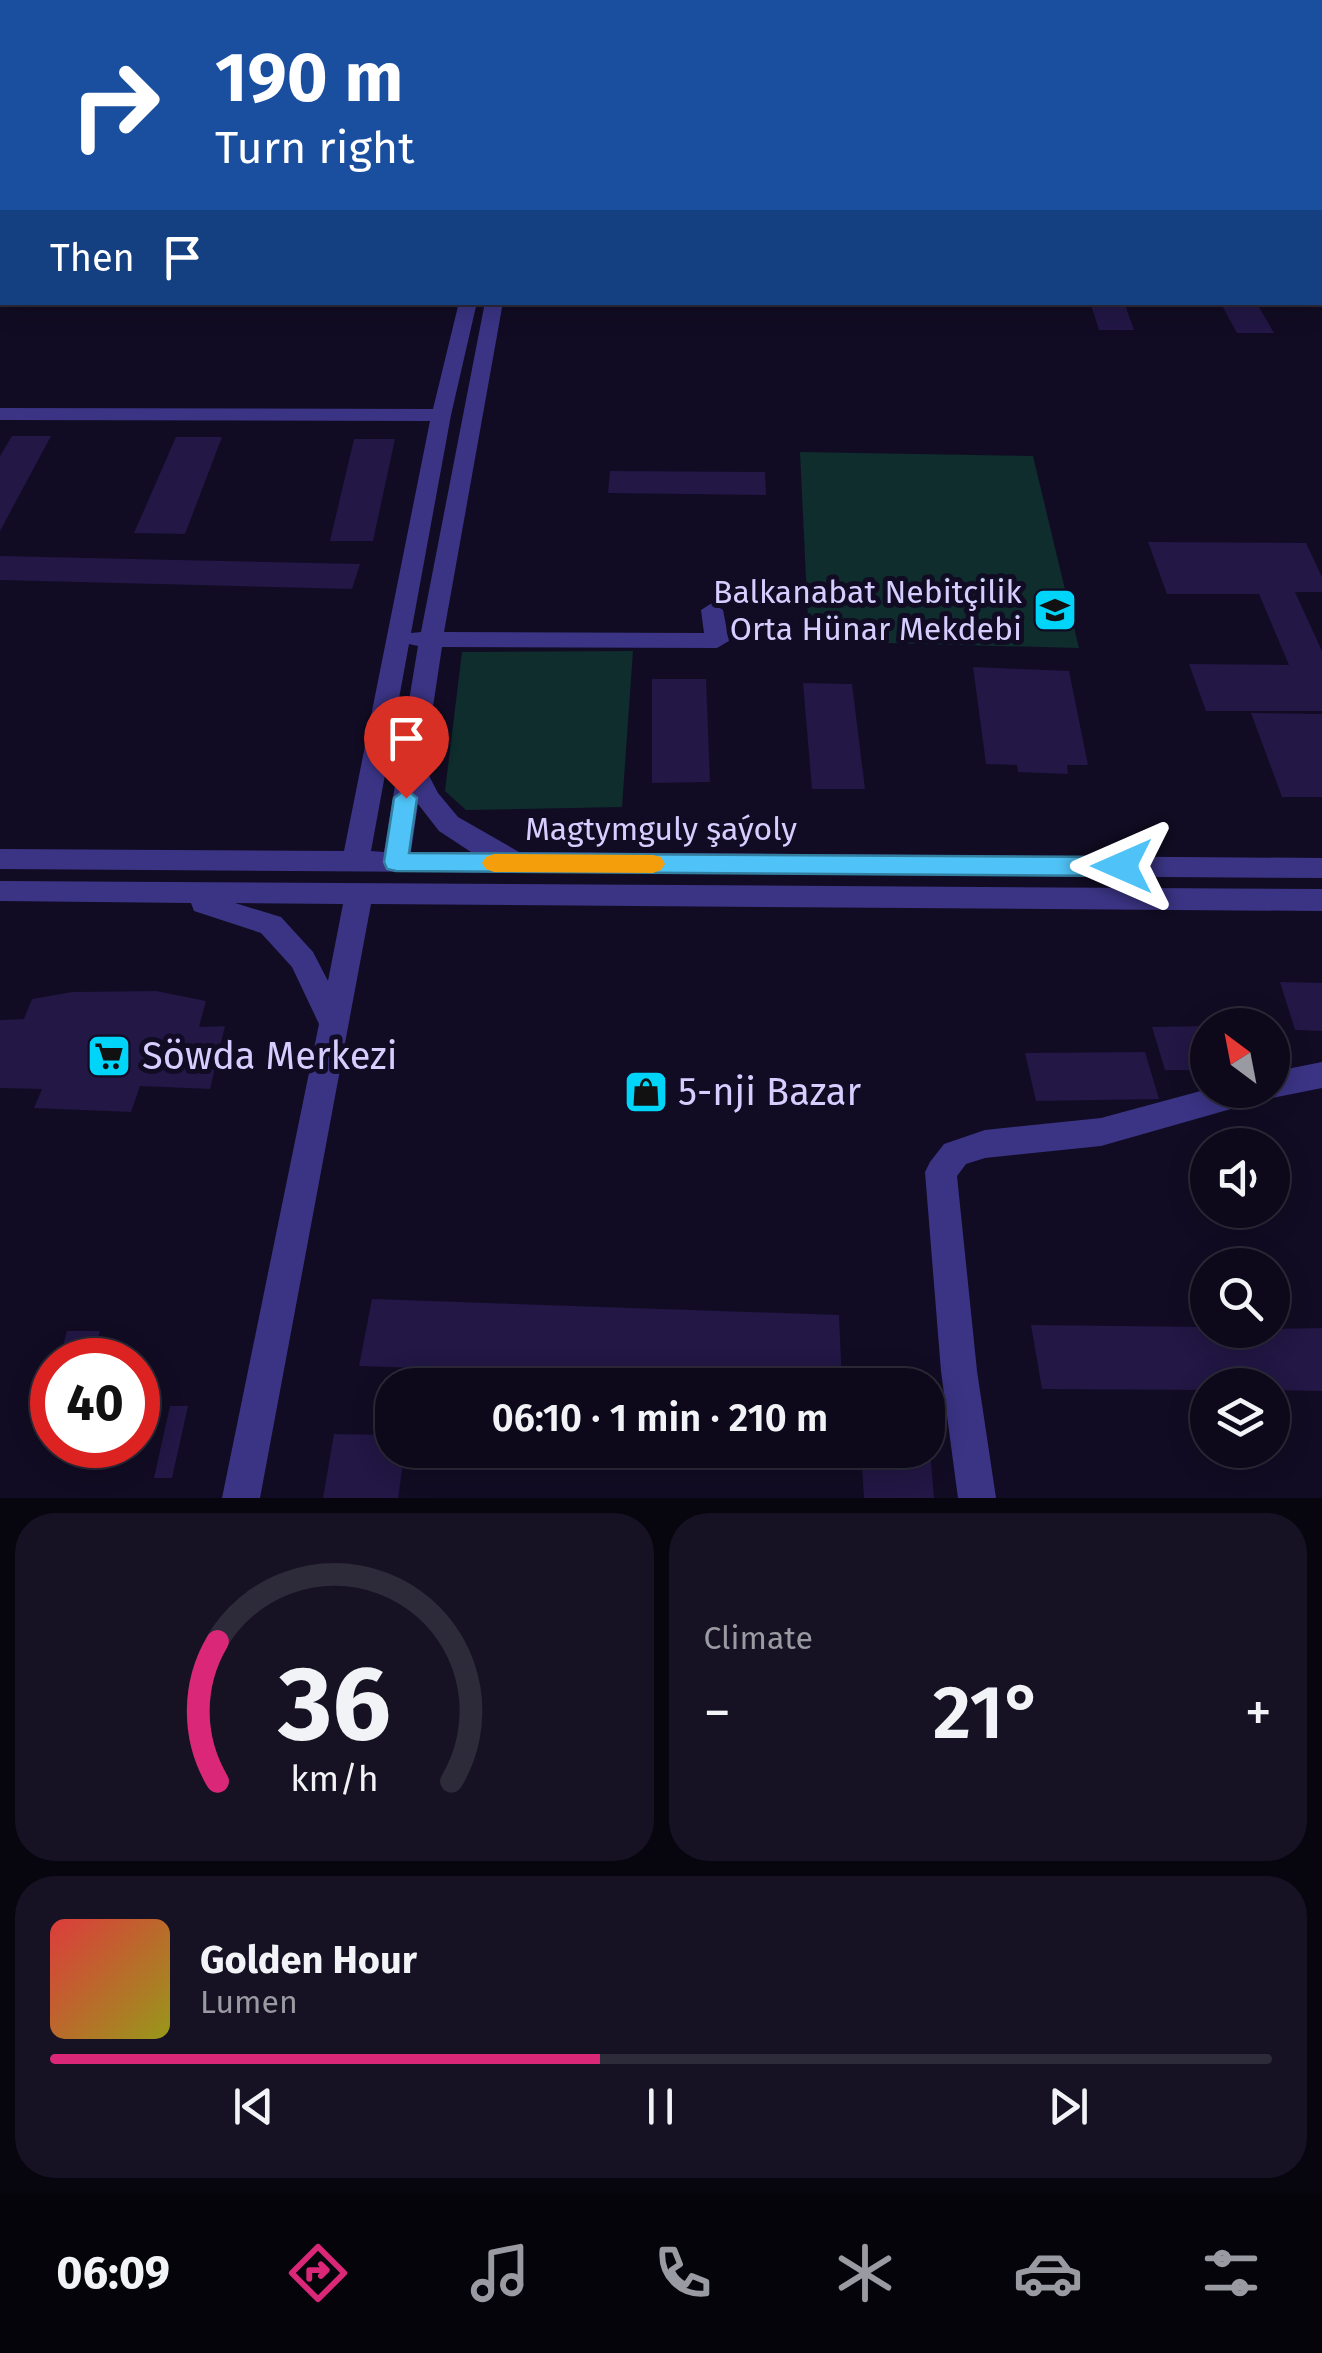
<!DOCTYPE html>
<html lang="en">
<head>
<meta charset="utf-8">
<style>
  body { margin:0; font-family:"Fira Sans",sans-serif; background:#161223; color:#f1f3f6; height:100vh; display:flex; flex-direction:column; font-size:38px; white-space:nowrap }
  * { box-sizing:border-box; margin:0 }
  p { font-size:32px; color:#9a9aa2 }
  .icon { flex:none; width:55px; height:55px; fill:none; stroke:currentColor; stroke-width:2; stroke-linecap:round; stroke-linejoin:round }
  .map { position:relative; height:1498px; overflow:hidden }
  .drawer { display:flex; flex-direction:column; gap:15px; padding:15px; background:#07050e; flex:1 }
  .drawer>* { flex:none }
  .banner { position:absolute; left:0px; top:0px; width:1322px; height:305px; box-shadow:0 5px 25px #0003,0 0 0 2px #2d2a39; background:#1a4fa0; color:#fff; overflow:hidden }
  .needle { width:65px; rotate:328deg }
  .controls { position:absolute; left:1190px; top:1008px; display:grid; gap:20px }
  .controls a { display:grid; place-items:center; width:100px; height:100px; border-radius:50%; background:#0d091a; box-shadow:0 5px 25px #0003,0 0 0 2px #2d2a39; font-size:50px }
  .speed { position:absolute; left:30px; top:1338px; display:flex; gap:20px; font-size:50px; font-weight:700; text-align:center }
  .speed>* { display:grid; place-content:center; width:130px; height:130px; border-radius:50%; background:#0d091a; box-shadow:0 5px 25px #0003,0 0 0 2px #2d2a39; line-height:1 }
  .speed .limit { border:15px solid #d22; background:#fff; color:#111 }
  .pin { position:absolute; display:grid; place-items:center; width:85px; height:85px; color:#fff; margin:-102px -42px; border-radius:50% 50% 50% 0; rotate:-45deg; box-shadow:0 0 10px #0007 }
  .pin .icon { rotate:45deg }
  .me { position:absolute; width:110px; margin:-55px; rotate:270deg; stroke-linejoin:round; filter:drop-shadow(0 0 8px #0008) }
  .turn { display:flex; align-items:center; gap:35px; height:210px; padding:0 50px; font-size:45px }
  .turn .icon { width:130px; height:130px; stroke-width:2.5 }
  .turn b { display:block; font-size:70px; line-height:85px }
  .then { display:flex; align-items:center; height:95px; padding:0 50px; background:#0003; gap:20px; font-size:38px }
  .big { font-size:75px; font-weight:600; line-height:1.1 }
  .drawer .card { flex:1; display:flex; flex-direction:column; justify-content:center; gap:15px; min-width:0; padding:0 35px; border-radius:40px; background:#161223 }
  .drawer .dial { align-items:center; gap:0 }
  .dial svg { height:260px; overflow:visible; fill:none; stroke:#2d2a39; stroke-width:7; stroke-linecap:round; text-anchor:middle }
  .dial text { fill:#f1f3f6; stroke:none }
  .song { display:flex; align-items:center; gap:30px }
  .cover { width:120px; height:120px; border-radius:15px; background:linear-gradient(135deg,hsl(0 70% 55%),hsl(60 70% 35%)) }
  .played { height:10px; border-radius:5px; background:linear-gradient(90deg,#db2777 45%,#2d2a39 45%) }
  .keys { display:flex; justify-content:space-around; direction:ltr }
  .heat { display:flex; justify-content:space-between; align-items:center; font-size:55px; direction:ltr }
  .drawer .tiles { flex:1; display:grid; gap:15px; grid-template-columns:1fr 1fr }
  .card:last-child { grid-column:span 2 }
  .trip { position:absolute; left:375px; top:1368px; width:570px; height:100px; border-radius:40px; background:#0d091a; box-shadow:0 5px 25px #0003,0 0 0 2px #2d2a39; font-weight:600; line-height:100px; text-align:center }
  .dock { display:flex; height:160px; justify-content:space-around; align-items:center; background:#05040a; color:#9a9aa2 }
  .dock .icon { width:70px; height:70px }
  .dock .on { color:#db2777 }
  .dock b { font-size:45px; color:#f1f3f6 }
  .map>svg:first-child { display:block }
  .green { fill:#0f2d2d }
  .building { fill:#221745 }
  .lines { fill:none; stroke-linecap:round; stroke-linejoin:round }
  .minor { fill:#3b3485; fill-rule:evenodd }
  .route { fill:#4fc3f7; stroke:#337fa1; stroke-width:2.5 }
  .slow { fill:#f59e0b }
  .labels { text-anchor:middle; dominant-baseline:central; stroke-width:10; stroke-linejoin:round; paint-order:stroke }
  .poi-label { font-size:32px; fill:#d6ceff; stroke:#110c23; text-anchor:end }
  .street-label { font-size:32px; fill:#d6ceff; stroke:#110c23 }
  .near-poi-label { font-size:38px; fill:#d6ceff; stroke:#110c23; text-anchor:start }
</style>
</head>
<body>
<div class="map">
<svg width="1322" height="1498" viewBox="0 0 1322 1498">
  <rect width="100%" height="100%" fill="#110c23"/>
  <g class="green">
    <path d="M800,452L1033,456L1079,648L809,641Z"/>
    <path d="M633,651L622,807L466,810L445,791L462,652Z"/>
  </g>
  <g class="building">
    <path d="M1090,302H1124L1134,330H1099Z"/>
    <path d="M1220,302H1256L1274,333H1237Z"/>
    <path d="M12,436H51L0,531V456Z"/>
    <path d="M176,437H222L185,534L134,533Z"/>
    <path d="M354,439H395L373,541H330Z"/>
    <path d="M610,471L765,472L766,495L608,493Z"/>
    <path d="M1148,542L1306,543L1322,577V592H1295L1322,651V711H1206L1189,664L1289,665L1259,594H1167Z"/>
    <path d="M0,556L360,564L352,589L0,580Z"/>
    <path d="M973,667L1069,671L1088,765H1067L1068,774L1018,772L1017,765L986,764Z"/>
    <path d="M652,679H706L710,782L652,783Z"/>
    <path d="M803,683L852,684L865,789H812Z"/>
    <path d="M1251,713L1322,714V797H1282Z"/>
    <path d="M1280,982L1322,983V1031L1295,1030Z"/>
    <path d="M156,991L206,1001L199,1027L225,1026L210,1089L140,1086L131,1112L34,1108L42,1089L0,1088V1020L24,1019L32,999L72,992Z"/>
    <path d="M1208,1026V1070H1165L1152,1027Z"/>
    <path d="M1145,1052L1159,1099L1036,1101L1025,1053Z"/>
    <path d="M372,1299L839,1315L842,1383L359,1366Z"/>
    <path d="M1031,1325L1208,1327V1330L1322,1328V1391L1272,1390V1385H1208V1390L1042,1389Z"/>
    <path d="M67,1331H100L92,1360H59Z"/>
    <path d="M170,1406H188L172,1478H154Z"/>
    <path d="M334,1434L392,1435V1450H405L398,1498H323Z"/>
    <path d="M861,1450H930L934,1498H864Z"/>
  </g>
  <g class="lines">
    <g class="minor">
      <path d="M1196,0H1209L1210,2H1197Z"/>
      <path d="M1216,0H1228L1229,2H1217Z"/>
      <rect x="0" y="6" width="2" height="8"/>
      <rect x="1320" y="11" width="2" height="8"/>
      <rect x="0" y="130" width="2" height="8"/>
      <rect x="1320" y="136" width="2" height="11"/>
      <path d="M1320,170L1322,171V183L1320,182Z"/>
      <rect x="1320" y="236" width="2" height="10"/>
      <path d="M459,302H477L451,415L411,633L421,632L485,302H503L444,632L704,633L701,610L712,603L723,610L729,641L717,648L442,647L424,766L438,793L458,817L519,852L1322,858V878L0,869V849L344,851L430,421L0,420V408L433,409ZM409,644L418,646L384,852L371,851ZM418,804L439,831L471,852H411Z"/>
      <path d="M0,881L1322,889V911L371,904L260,1498H222L319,1024L292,967L261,933L194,911L191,903L0,901ZM235,903L343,904L328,981L313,952L281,917Z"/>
      <path d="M1322,1062V1088L1272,1098L1265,1095L1252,1103L1101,1146L985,1158L966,1164L957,1176L977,1371L996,1498H958L941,1371L925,1172L930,1162L944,1144L985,1130L1101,1118L1208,1089L1272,1090V1072Z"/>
    </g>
  </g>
  <path class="route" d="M406,789L417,798L409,853L1122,857L1131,860L1135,866L1131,873L1122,876L396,871L387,869L384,862L394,798Z"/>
  <path class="slow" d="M494,854L653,855L661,857L665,864L661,870L653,873L494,872L486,869L482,863L486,857Z"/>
  <defs>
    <symbol id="university-square" viewBox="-11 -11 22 22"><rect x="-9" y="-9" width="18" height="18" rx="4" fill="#00d4f9" stroke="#110c23"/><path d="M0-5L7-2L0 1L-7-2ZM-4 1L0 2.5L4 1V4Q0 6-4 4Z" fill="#111"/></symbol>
    <symbol id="supermarket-square" viewBox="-11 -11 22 22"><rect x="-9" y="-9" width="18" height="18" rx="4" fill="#00d4f9" stroke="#110c23"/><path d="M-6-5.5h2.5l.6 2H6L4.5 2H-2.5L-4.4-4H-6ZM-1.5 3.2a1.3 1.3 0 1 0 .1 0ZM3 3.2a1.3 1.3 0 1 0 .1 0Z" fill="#111"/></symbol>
    <symbol id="shop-square" viewBox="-11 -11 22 22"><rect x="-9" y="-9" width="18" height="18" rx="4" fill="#00d4f9" stroke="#110c23"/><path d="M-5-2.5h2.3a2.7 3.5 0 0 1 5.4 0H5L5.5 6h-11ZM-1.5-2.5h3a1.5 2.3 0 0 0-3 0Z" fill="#111"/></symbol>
  </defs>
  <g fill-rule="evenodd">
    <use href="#university-square" x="1030" y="585" width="50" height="50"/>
    <use href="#supermarket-square" x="84" y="1031" width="50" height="50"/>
    <use href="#shop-square" x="621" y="1067" width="50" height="50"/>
  </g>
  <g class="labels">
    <g class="poi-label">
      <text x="1022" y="592">Balkanabat Nebitçilik<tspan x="1022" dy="37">Orta Hünar Mekdebi</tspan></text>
    </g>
    <g class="street-label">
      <text x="661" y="829">Magtymguly şaýoly</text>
    </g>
    <g class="near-poi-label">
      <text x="142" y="1056">Söwda Merkezi</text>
      <text x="678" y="1092">5-nji Bazar</text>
    </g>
  </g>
</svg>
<div class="controls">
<a><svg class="needle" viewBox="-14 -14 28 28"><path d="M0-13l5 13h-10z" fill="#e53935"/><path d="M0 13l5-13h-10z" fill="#9a9aa2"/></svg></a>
<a><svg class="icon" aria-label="sound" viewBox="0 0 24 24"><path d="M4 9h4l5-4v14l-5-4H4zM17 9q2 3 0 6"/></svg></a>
<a><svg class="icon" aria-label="search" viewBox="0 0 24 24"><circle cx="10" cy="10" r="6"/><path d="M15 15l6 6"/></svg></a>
<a><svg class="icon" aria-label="layers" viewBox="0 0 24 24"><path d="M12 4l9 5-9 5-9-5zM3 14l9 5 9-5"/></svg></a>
</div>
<div class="speed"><div class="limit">40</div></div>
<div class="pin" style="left:406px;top:798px;background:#d93025"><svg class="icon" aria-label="arrive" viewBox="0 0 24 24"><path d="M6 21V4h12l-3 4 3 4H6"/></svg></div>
<svg class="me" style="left:1122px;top:866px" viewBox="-20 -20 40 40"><path d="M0-17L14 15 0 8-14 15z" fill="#4fc3f7" stroke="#fff" stroke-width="4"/></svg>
<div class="trip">06:10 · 1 min · 210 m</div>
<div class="banner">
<div class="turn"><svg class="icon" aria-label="right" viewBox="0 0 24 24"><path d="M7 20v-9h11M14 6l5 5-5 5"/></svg><div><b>190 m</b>Turn right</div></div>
<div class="then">Then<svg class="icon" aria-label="arrive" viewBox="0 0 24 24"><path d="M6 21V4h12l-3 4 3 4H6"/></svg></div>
</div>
</div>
<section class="drawer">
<div class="tiles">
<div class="card dial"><svg viewBox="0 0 100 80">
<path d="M14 69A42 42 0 1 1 86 69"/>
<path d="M14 69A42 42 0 0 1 14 26" stroke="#db2777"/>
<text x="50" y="56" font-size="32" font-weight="700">36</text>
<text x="50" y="72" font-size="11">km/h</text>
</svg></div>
<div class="card"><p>Climate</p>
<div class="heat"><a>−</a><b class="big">21°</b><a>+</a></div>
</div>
<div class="card">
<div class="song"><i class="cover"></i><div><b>Golden Hour</b><p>Lumen</p></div></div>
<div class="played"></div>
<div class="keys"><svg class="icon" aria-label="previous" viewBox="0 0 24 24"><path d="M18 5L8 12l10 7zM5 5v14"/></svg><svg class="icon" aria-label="pause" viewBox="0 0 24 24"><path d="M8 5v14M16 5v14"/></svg><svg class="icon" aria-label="next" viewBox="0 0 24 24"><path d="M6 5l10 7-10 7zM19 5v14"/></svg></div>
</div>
</div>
</section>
<nav class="dock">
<b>06:09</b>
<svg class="icon on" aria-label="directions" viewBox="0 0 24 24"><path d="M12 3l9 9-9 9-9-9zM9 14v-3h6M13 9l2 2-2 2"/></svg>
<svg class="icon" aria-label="music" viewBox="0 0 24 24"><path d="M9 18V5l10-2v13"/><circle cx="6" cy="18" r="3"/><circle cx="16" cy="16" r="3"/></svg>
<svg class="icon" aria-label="phone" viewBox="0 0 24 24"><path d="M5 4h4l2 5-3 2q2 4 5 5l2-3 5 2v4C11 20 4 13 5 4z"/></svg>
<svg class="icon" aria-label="climate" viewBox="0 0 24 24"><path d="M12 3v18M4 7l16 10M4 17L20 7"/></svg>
<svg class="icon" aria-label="car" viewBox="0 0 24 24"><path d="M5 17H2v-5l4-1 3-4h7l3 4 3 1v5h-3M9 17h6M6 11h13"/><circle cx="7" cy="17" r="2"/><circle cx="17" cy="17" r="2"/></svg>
<svg class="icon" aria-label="filters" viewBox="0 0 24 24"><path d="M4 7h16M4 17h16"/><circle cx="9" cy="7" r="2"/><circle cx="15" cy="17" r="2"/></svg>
</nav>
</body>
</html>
